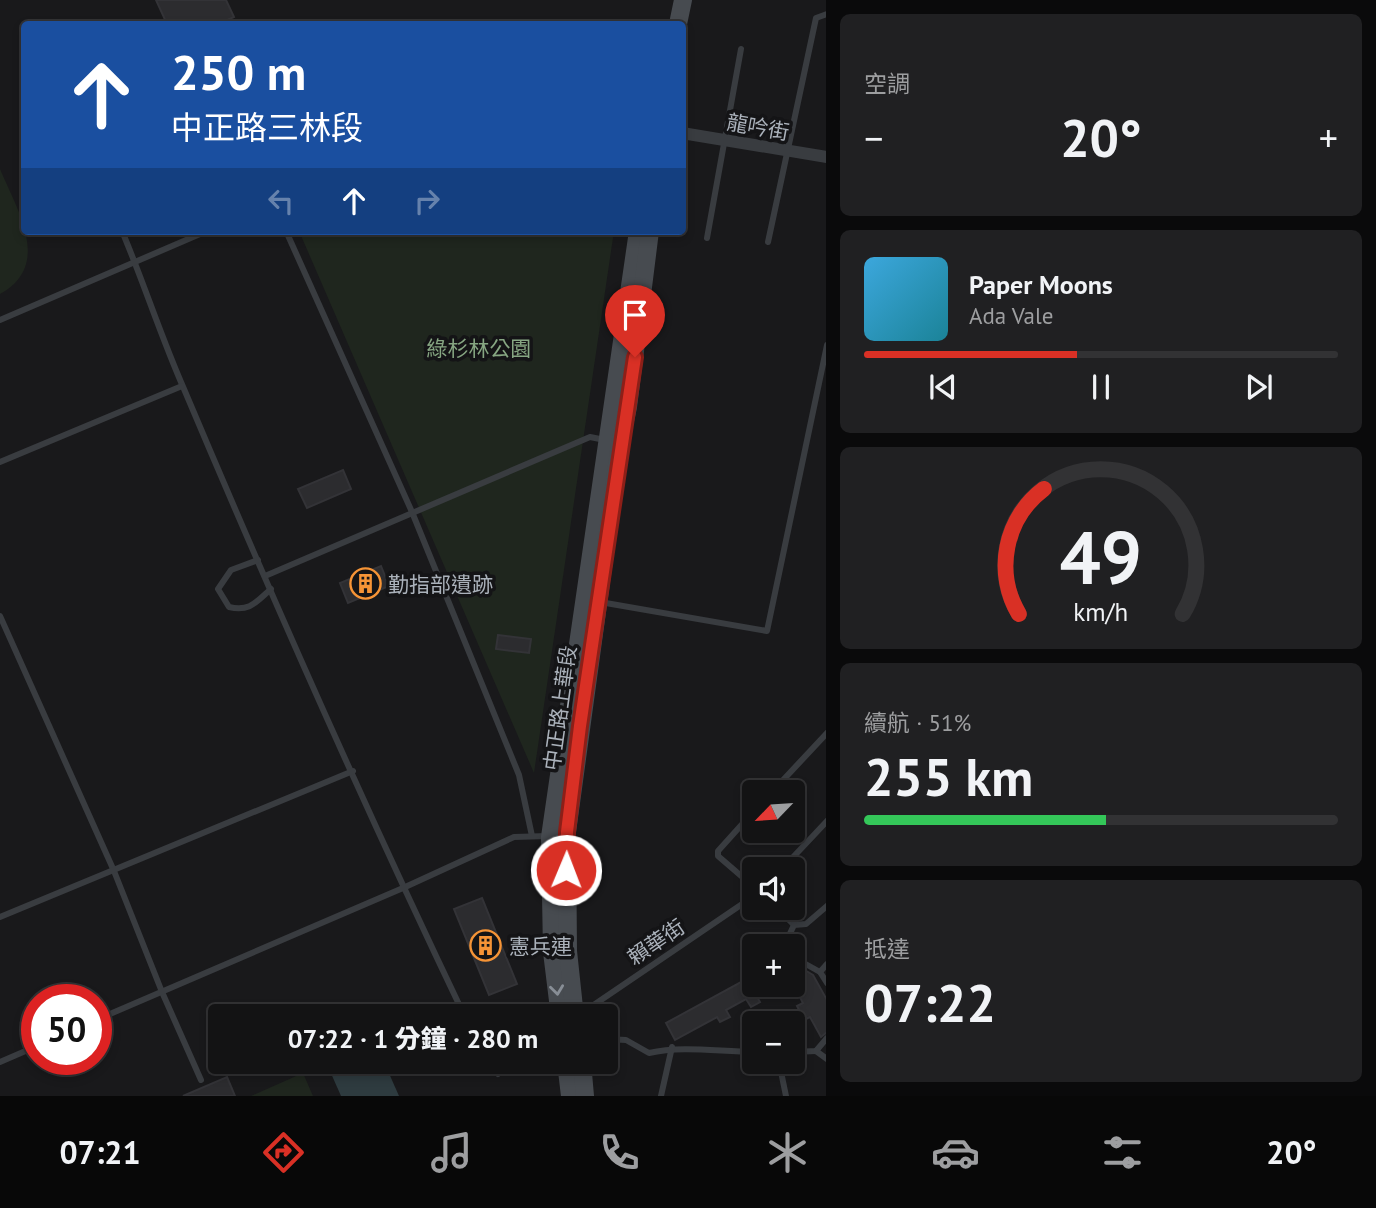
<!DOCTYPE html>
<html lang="zh-TW">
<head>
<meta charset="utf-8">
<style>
  body { margin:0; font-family:"PT Sans","Noto Sans TC",sans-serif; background:#202022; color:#f1f3f6; height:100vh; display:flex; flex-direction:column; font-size:26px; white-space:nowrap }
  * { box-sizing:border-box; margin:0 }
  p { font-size:23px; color:#9d9ea0 }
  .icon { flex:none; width:38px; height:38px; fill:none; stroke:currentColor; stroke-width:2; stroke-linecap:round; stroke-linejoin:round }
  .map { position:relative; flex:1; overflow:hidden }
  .drawer { display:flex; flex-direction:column; gap:14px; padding:14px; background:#0a0a0b; width:550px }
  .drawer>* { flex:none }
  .hud { position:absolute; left:21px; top:21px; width:665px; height:214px; border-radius:7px; box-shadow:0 4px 10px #0003,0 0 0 2px #323234; background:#1a4fa0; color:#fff; overflow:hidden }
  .needle { width:46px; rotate:245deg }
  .buttons { position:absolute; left:742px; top:780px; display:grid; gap:14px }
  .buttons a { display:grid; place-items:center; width:63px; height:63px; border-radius:7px; background:#131314; box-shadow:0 4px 10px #0003,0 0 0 2px #323234; font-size:35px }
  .speed { position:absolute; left:21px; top:984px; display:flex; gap:14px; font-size:35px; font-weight:700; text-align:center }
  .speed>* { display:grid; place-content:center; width:91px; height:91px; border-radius:50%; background:#131314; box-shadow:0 4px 10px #0003,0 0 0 2px #323234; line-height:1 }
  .speed .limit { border:10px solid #d22; background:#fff; color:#111 }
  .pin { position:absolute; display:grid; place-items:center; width:60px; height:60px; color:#fff; margin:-72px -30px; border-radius:50% 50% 50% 0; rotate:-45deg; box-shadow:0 0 7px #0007 }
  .pin .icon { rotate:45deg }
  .me { position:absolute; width:77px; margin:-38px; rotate:1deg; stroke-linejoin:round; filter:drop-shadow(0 0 5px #0008) }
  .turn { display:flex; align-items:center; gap:24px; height:147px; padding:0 35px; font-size:32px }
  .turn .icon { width:91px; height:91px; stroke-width:2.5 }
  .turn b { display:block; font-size:49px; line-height:60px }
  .lanes { display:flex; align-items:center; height:66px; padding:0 35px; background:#0003; justify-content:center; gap:35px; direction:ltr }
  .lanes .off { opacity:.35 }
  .big { font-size:52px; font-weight:800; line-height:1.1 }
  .drawer .widget { flex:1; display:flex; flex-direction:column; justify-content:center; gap:10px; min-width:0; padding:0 24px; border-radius:10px; background:#202022 }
  .drawer .dial { align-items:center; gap:0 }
  .dial svg { height:182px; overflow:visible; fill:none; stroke:#323234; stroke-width:7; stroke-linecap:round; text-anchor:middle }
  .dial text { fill:#f1f3f6; stroke:none }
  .song { display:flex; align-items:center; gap:21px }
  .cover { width:84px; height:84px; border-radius:10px; background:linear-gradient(135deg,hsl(200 70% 55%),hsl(190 70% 35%)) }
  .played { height:7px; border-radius:4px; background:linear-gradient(90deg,#d93025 45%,#323234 45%) }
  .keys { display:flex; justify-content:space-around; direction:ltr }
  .heat { display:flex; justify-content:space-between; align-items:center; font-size:38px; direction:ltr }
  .charge { height:10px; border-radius:5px; background:linear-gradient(90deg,#34c759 51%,#323234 0) }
  .trip { position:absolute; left:208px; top:1004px; width:410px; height:70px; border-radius:7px; background:#131314; box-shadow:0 4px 10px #0003,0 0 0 2px #323234; font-weight:800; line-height:70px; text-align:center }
  .dock { display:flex; height:112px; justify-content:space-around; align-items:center; background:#080808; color:#9d9ea0 }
  .dock .icon { width:49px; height:49px }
  .dock .active { color:#d93025 }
  .dock b { font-size:32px; color:#f1f3f6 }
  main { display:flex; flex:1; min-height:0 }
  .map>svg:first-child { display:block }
  .green { fill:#1f261e }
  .water { fill:#2e3b3f }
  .building { fill:#2c2c2f; stroke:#333337; stroke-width:2 }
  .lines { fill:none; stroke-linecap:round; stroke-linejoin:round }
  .lane { stroke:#393c40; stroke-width:6 }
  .street { stroke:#393c40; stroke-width:12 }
  .secondary { stroke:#474b50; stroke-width:18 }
  .oneway { stroke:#888e96 }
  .route-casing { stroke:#8d1f18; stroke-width:18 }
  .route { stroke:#d93025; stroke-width:12 }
  .labels { text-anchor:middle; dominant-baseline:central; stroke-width:7; stroke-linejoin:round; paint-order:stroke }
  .street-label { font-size:21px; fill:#abb2bb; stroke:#141416 }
  .park-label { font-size:21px; fill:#86a682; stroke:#141416 }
  .poi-label { font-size:21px; fill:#abb2bb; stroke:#141416; text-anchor:start }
</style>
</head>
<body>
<main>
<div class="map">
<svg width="827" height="1096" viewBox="0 0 827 1096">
  <rect width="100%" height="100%" fill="#19191b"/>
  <g class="green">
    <path d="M0,169C17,210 53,265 0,294Z"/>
    <path d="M299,231H614L534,773Z"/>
    <path d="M303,1073L313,1096H251Z"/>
  </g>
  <path class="water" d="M326,1062H384L399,1096H341Z"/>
  <g class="building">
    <path d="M156,0H226L234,17L225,21L227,24H167Z"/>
    <path d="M343,470L351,489L307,508L298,489Z"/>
    <path d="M381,566L389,586L348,603L340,583Z"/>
    <path d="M498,635L531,639L529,653L496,649Z"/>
    <path d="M482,898L517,984L489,995L454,909Z"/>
    <path d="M796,965L813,975L827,1000V1032L821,1037L810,1017L804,1020L797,1006L803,1003L793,984V967Z"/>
    <path d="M754,975V985H774L756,995L760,1002L751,1007L746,999L726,1010L730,1017L720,1022L717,1017L675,1040L666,1023Z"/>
    <path d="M227,1077L235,1096H183Z"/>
  </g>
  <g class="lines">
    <g class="lane">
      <path d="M122,231C144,283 161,337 184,389C273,600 366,810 465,1017"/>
      <path d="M286,231L412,512L519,775L532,836"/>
      <path d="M707,238L741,49"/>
      <path d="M768,242L816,18L827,14"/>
      <path d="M0,320L207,231"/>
      <path d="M0,462L182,386"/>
      <path d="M258,560L231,570L218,589L229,607C250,612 256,602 271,589"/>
      <path d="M265,576L590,437L605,440"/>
      <path d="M600,602L767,631L827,345"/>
      <path d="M0,616L114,871L162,992L201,1080"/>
      <path d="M771,793L827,733"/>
      <path d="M754,811L718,851V856L754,887"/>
      <path d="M781,870L827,821"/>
      <path d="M777,908L794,925"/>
      <path d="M0,917L353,771"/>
      <path d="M794,925L806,924L827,906"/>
      <path d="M787,947L786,942L794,925"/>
      <path d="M793,957L820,972"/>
      <path d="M827,964L820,972L827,983"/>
      <path d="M576,1017L754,896"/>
      <path d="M96,1020L403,888L514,837L548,836"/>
      <path d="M606,1039L626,1040L649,1053C683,1045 720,1052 754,1052"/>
      <path d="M816,1051L827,1059"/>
      <path d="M793,1052L816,1051L827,1038"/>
      <path d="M0,1062L37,1046"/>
      <path d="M490,1062L498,1074"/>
      <path d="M779,1062L786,1096"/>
      <path d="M661,1096L672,1047"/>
    </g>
    <path class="street" d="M682,133L827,157"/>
    <g class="secondary">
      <path d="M678,24L683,0"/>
      <path d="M560,1017L552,952L550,837L638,231"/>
      <path d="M575,1017L568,951L567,832L620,443L628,407L650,231"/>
      <path d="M566,1062L570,1096"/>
      <path d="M582,1062L585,1096"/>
    </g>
  </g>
  <defs><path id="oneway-chevron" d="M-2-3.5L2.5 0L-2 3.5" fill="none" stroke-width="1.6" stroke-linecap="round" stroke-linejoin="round" transform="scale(1.75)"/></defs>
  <use class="oneway" href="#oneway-chevron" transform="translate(557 990) rotate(83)"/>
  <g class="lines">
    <defs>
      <path id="route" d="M566,870L567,832L580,726L635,357"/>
    </defs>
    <use href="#route" class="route-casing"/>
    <use href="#route" class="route"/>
  </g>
  <defs>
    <symbol id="building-ring" viewBox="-11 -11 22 22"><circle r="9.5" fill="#141416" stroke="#f69436" stroke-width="1.5"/><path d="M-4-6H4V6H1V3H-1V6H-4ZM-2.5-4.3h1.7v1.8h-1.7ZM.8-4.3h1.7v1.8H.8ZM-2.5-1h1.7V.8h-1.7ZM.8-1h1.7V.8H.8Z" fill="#f69436"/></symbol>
  </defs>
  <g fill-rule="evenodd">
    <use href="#building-ring" x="348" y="566" width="35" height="35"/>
    <use href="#building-ring" x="468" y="928" width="35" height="35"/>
  </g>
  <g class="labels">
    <g class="street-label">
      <text transform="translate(758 127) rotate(10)">龍吟街</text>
      <text transform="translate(560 708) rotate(-82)">中正路上華段</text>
      <text transform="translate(656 942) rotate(-34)">賴華街</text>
    </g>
    <g class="park-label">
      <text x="479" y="348">綠杉林公園</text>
    </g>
    <g class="poi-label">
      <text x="388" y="584">勤指部遺跡</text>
      <text x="509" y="946">憲兵連</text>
    </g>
  </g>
</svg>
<div class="buttons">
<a><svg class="needle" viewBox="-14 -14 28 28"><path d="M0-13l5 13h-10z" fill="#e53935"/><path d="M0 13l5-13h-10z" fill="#9d9ea0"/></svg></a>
<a><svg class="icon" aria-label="sound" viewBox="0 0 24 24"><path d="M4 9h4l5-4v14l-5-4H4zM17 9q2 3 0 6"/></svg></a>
<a>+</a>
<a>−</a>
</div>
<div class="speed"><div class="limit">50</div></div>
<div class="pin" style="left:635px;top:357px;background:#d93025"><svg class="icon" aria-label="arrive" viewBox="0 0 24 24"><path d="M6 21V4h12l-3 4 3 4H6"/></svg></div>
<svg class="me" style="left:566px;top:870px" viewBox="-20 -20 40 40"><circle r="17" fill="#d93025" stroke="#fff" stroke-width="3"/><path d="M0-11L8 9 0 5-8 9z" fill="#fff"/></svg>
<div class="trip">07:22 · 1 分鐘 · 280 m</div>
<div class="hud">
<div class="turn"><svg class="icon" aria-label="ahead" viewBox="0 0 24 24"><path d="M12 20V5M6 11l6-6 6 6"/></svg><div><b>250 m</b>中正路三林段</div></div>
<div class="lanes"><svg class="icon off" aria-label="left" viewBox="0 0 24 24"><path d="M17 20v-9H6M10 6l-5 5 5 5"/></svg><svg class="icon" aria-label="ahead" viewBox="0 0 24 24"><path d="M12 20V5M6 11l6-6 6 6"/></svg><svg class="icon off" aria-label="right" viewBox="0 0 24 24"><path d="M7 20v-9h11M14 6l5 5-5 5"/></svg></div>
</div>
</div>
<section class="drawer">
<div class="widget"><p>空調</p>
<div class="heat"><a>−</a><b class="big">20°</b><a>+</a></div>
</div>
<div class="widget">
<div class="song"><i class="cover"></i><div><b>Paper Moons</b><p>Ada Vale</p></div></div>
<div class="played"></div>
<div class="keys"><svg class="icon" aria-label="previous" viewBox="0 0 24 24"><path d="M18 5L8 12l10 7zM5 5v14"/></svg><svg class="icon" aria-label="pause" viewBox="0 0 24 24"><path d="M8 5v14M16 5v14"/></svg><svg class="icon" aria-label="next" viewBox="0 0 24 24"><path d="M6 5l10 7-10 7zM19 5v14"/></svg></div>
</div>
<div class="widget dial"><svg viewBox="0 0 100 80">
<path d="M14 69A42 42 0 1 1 86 69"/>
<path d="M14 69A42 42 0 0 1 25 14" stroke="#d93025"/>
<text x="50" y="56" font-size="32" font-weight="700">49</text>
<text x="50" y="72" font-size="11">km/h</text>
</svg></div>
<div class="widget"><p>續航 · 51%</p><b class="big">255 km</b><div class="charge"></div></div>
<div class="widget"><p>抵達</p><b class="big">07:22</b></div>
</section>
</main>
<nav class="dock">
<b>07:21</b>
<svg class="icon active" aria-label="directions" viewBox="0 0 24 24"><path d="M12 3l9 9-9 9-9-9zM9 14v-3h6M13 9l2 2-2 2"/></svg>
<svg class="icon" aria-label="music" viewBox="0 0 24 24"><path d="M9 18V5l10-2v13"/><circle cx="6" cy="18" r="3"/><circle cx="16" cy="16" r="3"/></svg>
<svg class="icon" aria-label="phone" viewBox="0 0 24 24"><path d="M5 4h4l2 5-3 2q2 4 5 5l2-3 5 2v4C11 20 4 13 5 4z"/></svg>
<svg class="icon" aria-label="climate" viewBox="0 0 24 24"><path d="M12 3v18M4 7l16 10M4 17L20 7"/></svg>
<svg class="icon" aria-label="car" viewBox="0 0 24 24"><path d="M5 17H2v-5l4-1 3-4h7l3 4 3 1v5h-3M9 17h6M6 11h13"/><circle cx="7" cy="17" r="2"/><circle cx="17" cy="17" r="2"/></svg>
<svg class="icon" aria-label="filters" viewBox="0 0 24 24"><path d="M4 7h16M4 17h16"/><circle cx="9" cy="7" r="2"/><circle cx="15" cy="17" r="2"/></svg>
<b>20°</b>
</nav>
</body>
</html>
